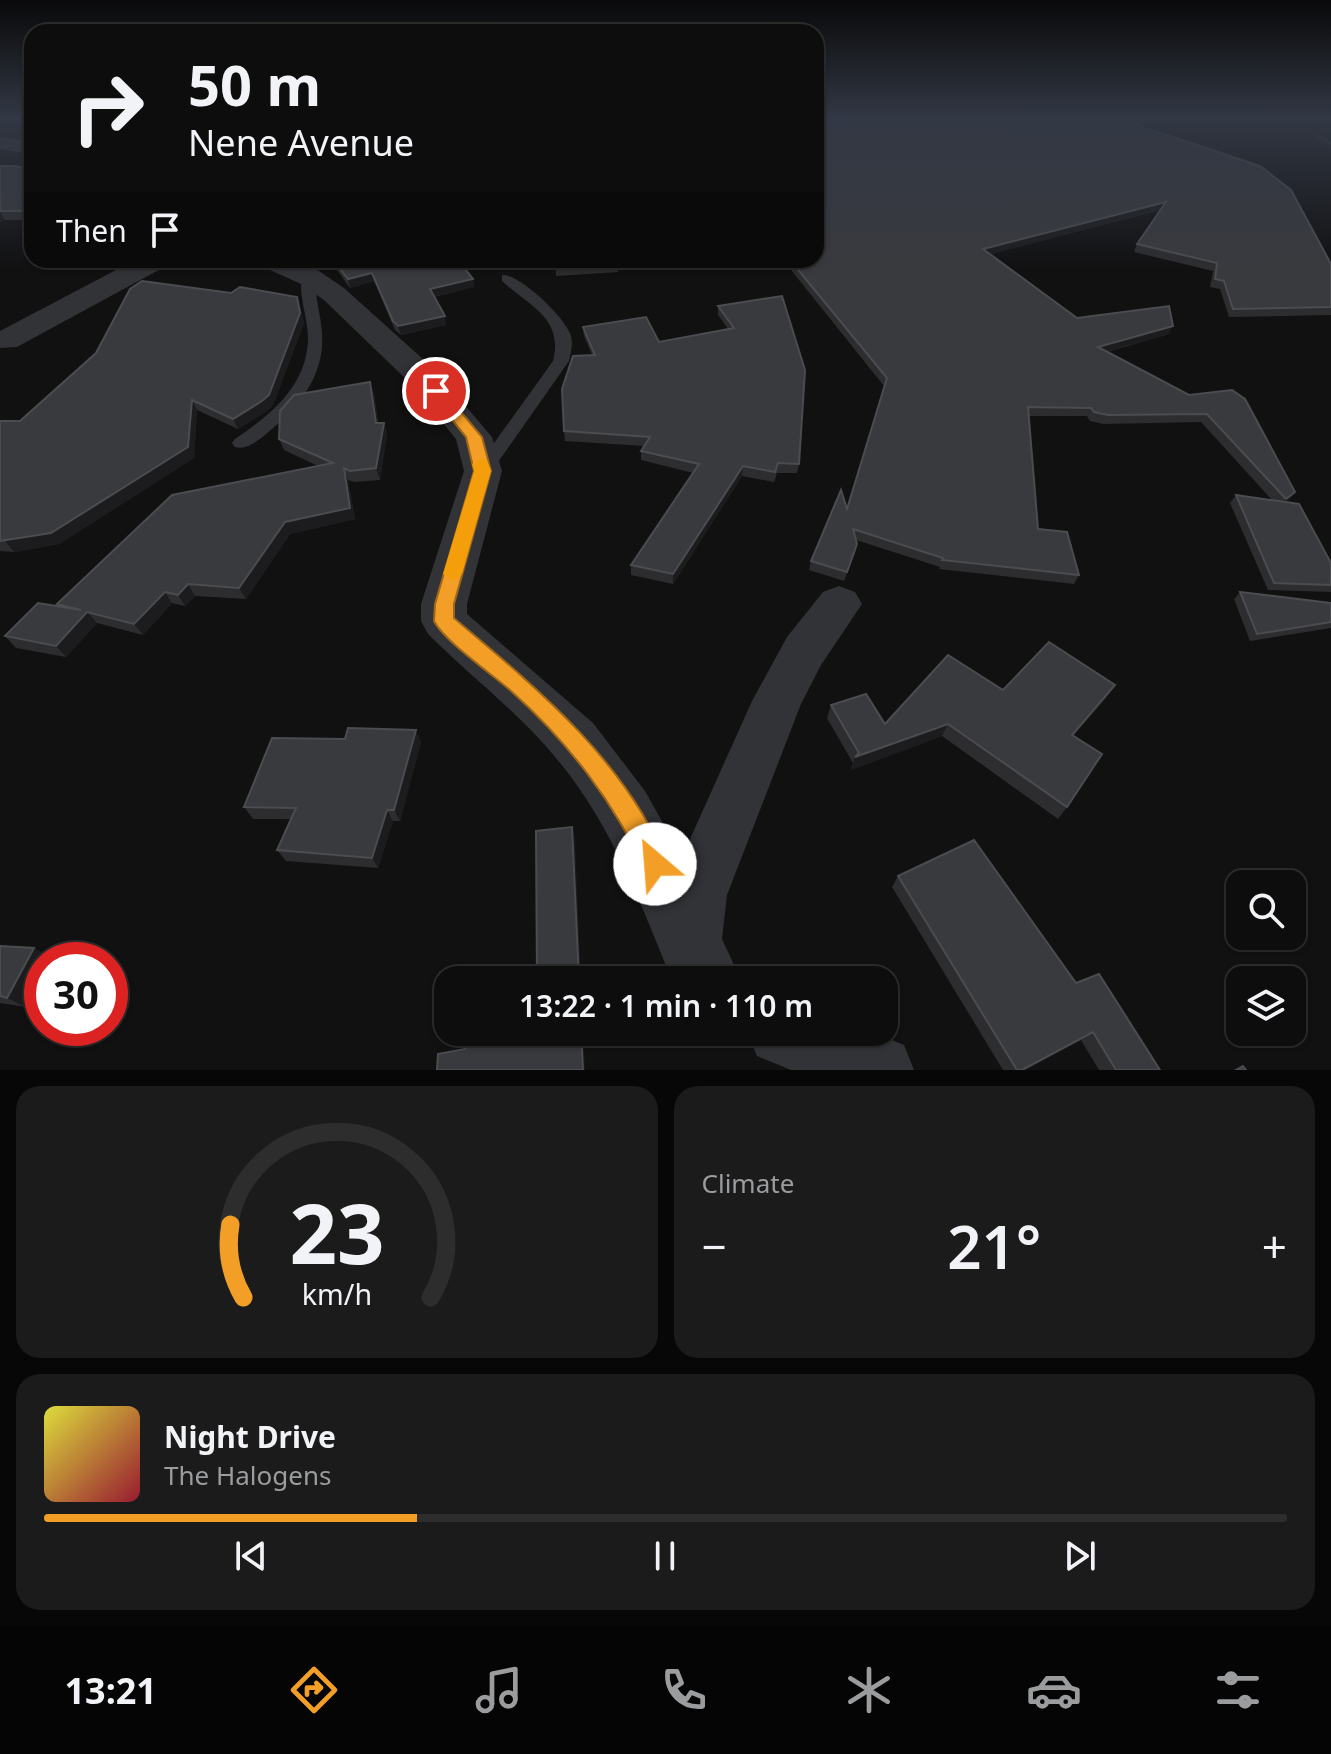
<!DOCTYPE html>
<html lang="en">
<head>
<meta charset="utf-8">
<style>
  body { margin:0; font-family:"Noto Sans",sans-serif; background:#1b1b1c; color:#f1f3f6; height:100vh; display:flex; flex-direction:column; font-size:30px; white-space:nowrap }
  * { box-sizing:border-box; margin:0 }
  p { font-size:26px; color:#9a9c9e }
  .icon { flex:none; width:44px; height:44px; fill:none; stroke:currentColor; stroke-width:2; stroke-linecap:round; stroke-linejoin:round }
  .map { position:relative; height:1070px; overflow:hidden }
  .details { display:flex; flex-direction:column; gap:16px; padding:16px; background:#070708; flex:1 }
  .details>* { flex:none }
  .banner { position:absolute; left:24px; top:24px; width:800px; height:244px; border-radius:24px; box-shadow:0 2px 6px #0004,0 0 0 2px #2d2d2e; background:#0d0d0e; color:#f1f3f6; overflow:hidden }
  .fabs { position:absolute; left:1226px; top:870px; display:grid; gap:16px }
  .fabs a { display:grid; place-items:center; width:80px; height:80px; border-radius:16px; background:#0d0d0e; box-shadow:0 2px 6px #0004,0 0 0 2px #2d2d2e; font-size:40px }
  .speed { position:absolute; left:24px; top:942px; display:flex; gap:16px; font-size:40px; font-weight:700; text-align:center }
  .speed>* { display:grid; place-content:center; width:104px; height:104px; border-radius:50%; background:#0d0d0e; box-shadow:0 2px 6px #0004,0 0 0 2px #2d2d2e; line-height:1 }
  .speed .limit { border:12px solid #d22; background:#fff; color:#111 }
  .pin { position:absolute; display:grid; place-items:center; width:68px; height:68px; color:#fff; margin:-34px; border:4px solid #fff; border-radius:50%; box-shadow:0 2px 8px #0007 }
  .me { position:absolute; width:88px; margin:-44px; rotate:333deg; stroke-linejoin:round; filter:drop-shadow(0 0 6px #0008) }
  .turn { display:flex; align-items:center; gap:28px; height:168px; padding:0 32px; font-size:36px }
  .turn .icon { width:104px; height:104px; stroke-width:2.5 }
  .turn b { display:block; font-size:56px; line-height:68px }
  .then { display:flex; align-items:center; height:76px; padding:0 32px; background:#0003; gap:16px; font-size:30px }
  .big { font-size:60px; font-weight:600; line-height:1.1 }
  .details .widget { flex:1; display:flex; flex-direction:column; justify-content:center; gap:12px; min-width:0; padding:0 28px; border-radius:24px; background:#1b1b1c }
  .details .dial { align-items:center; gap:0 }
  .dial svg { height:208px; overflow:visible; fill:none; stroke:#2d2d2e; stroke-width:7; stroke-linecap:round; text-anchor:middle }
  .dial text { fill:#f1f3f6; stroke:none }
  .song { display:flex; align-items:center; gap:24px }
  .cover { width:96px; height:96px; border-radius:12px; background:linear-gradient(135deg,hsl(60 70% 55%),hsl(350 70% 35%)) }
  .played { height:8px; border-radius:4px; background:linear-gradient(90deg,#f39f27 30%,#2d2d2e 30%) }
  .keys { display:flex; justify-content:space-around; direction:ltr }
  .heat { display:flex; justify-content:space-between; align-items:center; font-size:44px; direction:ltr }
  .details .tiles { flex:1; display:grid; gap:16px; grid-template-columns:1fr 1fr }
  .widget:last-child { grid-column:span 2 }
  .trip { position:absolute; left:434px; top:966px; width:464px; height:80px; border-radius:24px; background:#0d0d0e; box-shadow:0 2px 6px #0004,0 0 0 2px #2d2d2e; font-weight:600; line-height:80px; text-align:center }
  .tabs { display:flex; height:128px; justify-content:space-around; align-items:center; background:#050506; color:#9a9c9e }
  .tabs .icon { width:56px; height:56px }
  .tabs .active { color:#f39f27 }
  .tabs b { font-size:36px; color:#f1f3f6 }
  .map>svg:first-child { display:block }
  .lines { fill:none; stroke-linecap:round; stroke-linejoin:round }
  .stream { fill:#273036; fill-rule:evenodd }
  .service { fill:#323337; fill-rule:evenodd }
  .minor { fill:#323337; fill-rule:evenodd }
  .wall { fill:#2d2d30 }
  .shaded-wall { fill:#1c1c1e }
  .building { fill:#393a3e; stroke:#4a4c50; stroke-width:2 }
  .route { fill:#f39f27; stroke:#9e6719; stroke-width:2 }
  .slow { fill:#f59e0b }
</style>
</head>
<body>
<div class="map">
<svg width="1331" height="1070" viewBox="0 0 1331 1070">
  <rect width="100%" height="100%" fill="#111112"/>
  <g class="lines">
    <path class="stream" d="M1316,135H1320L1331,141V145L1316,137Z"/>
    <g class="service">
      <path d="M1127,119H1140L1144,122L1139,125Z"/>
      <path d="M309,273L316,277C314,297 321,314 322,333C325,372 302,405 272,429C262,437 249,451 235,447L232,443L235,439C272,414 309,384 308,335C307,318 301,302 301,285L302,277Z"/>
      <path d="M502,275C519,273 566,318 571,336C573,345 571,352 569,361L489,475L483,477L474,471L553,361C564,318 529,306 502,281Z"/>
    </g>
    <g class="minor">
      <path d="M0,137L32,142V154L0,149Z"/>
      <path d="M135,260H170L166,266L17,347L0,348V331Z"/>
      <path d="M257,260H294L319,271L344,288L434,369L492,437L502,471L467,604V614L593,723L645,791L682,857L752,701L787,637L823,592L839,586L855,592L862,604L821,665L801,704L727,895L722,939L741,980H672C640,902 611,823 556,758C518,712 470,676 428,634L421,621V604L464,471L456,439L410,383L324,300L299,283L261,266Z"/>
      <path d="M747,1032H872L904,1045L914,1070H791L757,1056Z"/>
    </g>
  </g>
  <g class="wall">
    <path d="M854,119H1119L1331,264V315L1229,317L1220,289L1210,287L1213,271L1134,252L1137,244L1161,210L990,254L1077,318L1169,334L1107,352L1189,395L1295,492L1287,502L1331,563V592L1268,590L1230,503L1236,495L1272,500L1201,422L1103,424L1090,421L1087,416H1029L1038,529L1079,575L1074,584L939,569L940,567L856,540L857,544L855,553L844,581L809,570L811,561L847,509L884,386L783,260H816L855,125Z"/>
    <path d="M0,166L32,169V220H5L0,222Z"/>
    <path d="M330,260H458L473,279L474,287L434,297L446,325L401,335L395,330L374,281L350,288Z"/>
    <path d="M555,260L618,264V272L556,276Z"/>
    <path d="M693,260H769V262L696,267Z"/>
    <path d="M782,296L799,464L797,473H777L774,482L742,476L673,584L631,575V565L693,473L641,460V451L644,446L565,441L564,431L592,355L584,336L583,327L659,342L728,329L718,315V306Z"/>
    <path d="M300,306L304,323L273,405L267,411L238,429L197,410L194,458L59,544L14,552L0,551V421H20Z"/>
    <path d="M374,393L378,423H384L387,434L380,480L354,482L348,480L355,519L290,534L246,599L195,596L185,606L172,603L143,635L97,623L66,657L16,648L5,636L59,607L57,604L318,466L284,450L279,439Z"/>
    <path d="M1240,592L1331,603V628L1250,641L1234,599Z"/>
    <path d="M1115,685L1106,698L1074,735L1067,807L1058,819L942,736L851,770L853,763L827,718L831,705L885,724L1003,690Z"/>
    <path d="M416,730L421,742L400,821H393L378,868L286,861L277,850L291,819H253L244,807L345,739Z"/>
    <path d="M898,876L1076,983L1160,1070H1099L1081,1040L1025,1070H1003L892,887Z"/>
    <path d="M0,946L34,948L51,958L50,960H42L26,1007L0,1003Z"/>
  </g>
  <g class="shaded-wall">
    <path d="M1166,202L1163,209L981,257L983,249Z"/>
    <path d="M0,212L5,220L0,222Z"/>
    <path d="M372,273L374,281L350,288L348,279Z"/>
    <path d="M473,279L474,287L432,297L430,289Z"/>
    <path d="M297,297L300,306L304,323L273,405L267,411L238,429L233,419Z"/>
    <path d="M445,316L446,325L401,335L398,326Z"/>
    <path d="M1173,326L1169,334L1094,355L1098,347Z"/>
    <path d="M370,382L374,393L379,434L376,423Z"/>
    <path d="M192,400L197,410L194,458L59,544L14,552L5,541Z"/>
    <path d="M384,423L387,434L380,480L376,468Z"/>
    <path d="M743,466L742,476L673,584V574Z"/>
    <path d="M344,468L348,480L355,519L290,534L246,599L239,588L285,522Z"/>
    <path d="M1295,492L1288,501L1279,508L1286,499Z"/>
    <path d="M188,584L195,596L185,606L178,595Z"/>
    <path d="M165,592L172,603L143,635L134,624Z"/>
    <path d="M87,612L97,623L66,657L56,646Z"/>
    <path d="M1115,685L1106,698L1064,747L1072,735Z"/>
    <path d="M948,724L942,736L851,770L855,757Z"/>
    <path d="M416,730L421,742L400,821L394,810Z"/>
    <path d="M387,810L393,821L378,868L372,858Z"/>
    <path d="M572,827L575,839L581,980H579Z"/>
    <path d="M34,948L51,958L50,960H42V976L26,1007L7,998Z"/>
    <path d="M581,1032H583L585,1070H583Z"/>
    <path d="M1093,1032L1081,1040L1025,1070H1022Z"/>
  </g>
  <g class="building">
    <path d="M816,119H823L857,126L856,119H1119L1260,166L1291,190L1331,264V307L1233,309L1224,281L1215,279L1217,263L1137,244L1166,202L983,249L1077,318L1169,306L1173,326L1098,347L1189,395L1232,390L1245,399L1295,492L1286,499L1207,414L1108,415L1094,412L1091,408L1028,407L1038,529L1067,532L1079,575L942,560L943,558L853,529L857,544L847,572L811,561L841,490L847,509L887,378L790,260H816Z"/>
    <path d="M0,166H14L32,169V211H0Z"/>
    <path d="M333,260H458L473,279L430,289L445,316L398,326L393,321L372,273L348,279Z"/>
    <path d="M555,260H616L618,264L555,268Z"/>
    <path d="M142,281L231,293L240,287L297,297L300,313L269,395L262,401L233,419L192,400L188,447L51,533L0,541V421H20L96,353L130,289Z"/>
    <path d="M782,296L805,370L799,464L778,463L775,472L743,466L673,574L631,565L699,464L641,451L650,437L564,431L562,389L573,356L595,355L583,327L646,317L659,342L734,328L718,306Z"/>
    <path d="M370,382L376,423H384L376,468L350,471L344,468L350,508L285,522L239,588L188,584L178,595L165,592L134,624L87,612L56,646L5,636L38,603L81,610L57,604L172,495L333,463L279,439L280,411L294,395Z"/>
    <path d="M1236,495L1299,504L1331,563V585L1274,583Z"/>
    <path d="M1240,592L1331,603V622L1257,634Z"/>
    <path d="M1049,642L1115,685L1072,735L1102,754L1067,807L948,724L855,757L859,753L831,705L866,694L885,724L948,655L1003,690Z"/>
    <path d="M348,728L416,730L394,810H387L372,858L277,850L296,808L244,807L272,738L345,739Z"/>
    <path d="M572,827L579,980H537L536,831Z"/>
    <path d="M974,840L1076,983L1099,974L1160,1070H1116L1093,1032L1022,1070H1017L898,876Z"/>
    <path d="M0,946L34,948L7,998L0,996Z"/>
    <path d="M465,1032H581L583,1070H437L438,1054L465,1049Z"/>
    <path d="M1243,1066L1246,1070H1236Z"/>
  </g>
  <linearGradient id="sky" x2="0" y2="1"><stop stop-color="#09090a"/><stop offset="0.44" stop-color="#323844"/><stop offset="1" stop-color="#323844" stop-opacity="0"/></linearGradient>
  <rect width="1331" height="269" fill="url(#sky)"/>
  <path class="route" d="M436,387L441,388L482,437L491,471L454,604V618C537,688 625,760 668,864L664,873L655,877L646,873C616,804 567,741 511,691C492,674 444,641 434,621L435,604L474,471L466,437L429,391Z"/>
  <path class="slow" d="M481,458L487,460L491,471L462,574L453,581L443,574L474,471L472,464Z"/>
</svg>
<div class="fabs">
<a><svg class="icon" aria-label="search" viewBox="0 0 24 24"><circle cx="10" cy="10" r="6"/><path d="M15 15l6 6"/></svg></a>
<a><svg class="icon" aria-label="layers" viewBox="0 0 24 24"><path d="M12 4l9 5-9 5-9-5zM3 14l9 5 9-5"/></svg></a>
</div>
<div class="speed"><div class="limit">30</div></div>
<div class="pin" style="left:436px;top:391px;background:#d93025"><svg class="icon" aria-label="arrive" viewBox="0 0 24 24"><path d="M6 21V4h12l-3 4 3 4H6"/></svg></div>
<svg class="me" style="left:655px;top:864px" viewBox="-20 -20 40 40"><circle r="19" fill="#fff"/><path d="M0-13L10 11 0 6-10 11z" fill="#f39f27"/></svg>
<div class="trip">13:22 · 1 min · 110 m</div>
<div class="banner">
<div class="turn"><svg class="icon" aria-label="right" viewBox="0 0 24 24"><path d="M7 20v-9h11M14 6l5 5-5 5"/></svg><div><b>50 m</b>Nene Avenue</div></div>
<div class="then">Then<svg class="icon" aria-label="arrive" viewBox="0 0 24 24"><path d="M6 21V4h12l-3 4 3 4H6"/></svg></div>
</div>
</div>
<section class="details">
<div class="tiles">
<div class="widget dial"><svg viewBox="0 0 100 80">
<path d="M14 69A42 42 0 1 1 86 69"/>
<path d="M14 69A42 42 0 0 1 9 41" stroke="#f39f27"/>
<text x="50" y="56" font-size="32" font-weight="700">23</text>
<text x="50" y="72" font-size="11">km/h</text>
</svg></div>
<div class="widget"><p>Climate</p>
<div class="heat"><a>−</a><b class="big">21°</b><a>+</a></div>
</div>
<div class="widget">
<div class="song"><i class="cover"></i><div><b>Night Drive</b><p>The Halogens</p></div></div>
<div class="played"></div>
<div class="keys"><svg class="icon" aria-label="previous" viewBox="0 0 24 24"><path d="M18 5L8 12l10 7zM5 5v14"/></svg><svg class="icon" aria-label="pause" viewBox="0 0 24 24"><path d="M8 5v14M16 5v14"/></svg><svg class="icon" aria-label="next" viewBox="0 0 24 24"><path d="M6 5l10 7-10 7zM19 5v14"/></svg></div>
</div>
</div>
</section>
<nav class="tabs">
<b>13:21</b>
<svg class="icon active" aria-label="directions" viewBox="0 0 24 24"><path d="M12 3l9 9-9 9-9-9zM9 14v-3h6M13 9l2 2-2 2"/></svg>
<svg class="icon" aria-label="music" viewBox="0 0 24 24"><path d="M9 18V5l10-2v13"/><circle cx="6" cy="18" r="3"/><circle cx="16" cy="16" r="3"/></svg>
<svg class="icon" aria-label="phone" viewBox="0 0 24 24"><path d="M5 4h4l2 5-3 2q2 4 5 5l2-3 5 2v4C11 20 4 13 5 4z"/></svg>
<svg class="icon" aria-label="climate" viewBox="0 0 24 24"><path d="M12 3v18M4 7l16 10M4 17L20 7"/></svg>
<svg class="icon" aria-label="car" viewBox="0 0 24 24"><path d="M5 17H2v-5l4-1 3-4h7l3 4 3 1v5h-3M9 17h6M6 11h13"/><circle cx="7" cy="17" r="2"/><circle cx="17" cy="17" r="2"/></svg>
<svg class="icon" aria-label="filters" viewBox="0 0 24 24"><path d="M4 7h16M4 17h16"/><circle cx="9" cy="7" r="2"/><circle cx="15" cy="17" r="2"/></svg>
</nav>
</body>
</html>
